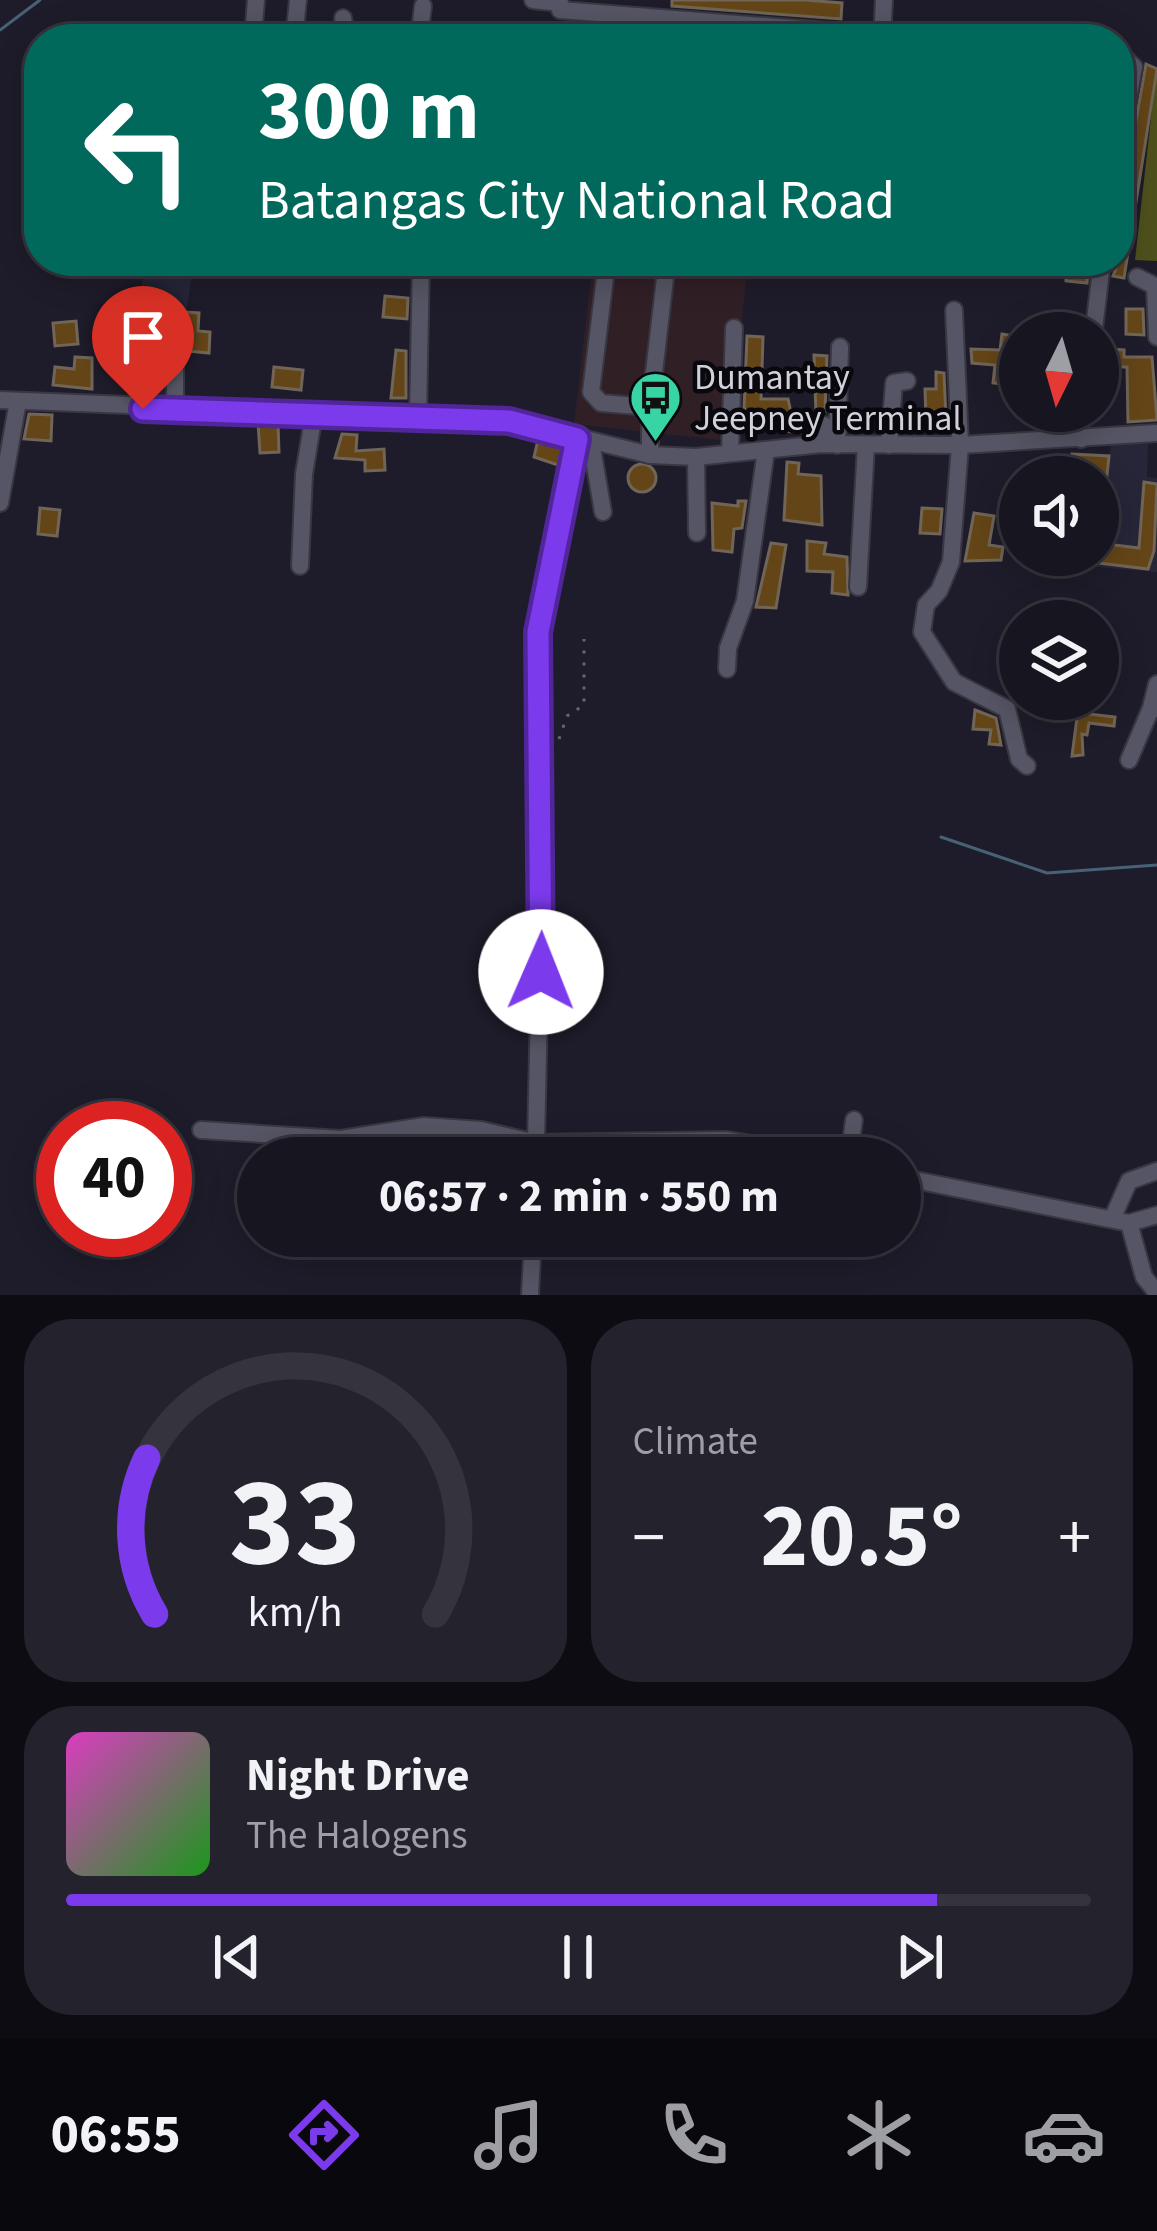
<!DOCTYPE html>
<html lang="en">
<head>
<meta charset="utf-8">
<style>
  body { margin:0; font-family:"Source Sans 3",sans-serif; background:#23222d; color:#f1f3f6; height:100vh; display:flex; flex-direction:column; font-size:45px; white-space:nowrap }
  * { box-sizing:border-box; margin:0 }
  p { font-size:39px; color:#9e9fa5 }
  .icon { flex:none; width:66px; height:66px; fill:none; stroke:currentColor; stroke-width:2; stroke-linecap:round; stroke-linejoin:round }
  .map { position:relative; height:1295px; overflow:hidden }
  .side { display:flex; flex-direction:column; gap:24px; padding:24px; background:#0c0c12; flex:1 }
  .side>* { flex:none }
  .banner { position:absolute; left:24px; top:24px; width:1110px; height:252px; border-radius:48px; box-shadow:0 6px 30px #0003,0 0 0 3px #35343e; background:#00695c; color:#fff; overflow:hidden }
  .needle { width:78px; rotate:185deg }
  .buttons { position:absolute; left:999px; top:312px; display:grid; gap:24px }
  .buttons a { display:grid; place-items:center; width:120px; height:120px; border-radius:50%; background:#161520; box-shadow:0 6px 30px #0003,0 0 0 3px #35343e; font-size:60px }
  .speed { position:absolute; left:36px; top:1101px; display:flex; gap:24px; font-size:60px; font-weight:700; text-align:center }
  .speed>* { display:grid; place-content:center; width:156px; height:156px; border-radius:50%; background:#161520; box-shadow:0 6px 30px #0003,0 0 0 3px #35343e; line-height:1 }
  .speed .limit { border:18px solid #d22; background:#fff; color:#111 }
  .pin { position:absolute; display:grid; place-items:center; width:102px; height:102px; color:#fff; margin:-123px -51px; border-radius:50% 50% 50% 0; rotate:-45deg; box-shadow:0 0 12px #0007 }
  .pin .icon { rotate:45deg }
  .me { position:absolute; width:132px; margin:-66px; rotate:1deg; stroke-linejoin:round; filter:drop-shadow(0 0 9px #0008) }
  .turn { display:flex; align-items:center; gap:42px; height:252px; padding:0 36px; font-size:54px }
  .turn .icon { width:156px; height:156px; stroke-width:2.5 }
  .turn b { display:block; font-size:84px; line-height:102px }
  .big { font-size:90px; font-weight:700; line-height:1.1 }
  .side .card { flex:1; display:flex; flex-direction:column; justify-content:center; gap:18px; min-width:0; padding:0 42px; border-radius:48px; background:#23222d }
  .side .dial { align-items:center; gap:0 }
  .dial svg { height:312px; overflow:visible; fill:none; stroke:#35343e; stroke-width:7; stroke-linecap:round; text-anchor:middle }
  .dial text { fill:#f1f3f6; stroke:none }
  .song { display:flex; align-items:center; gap:36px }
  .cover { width:144px; height:144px; border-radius:18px; background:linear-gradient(135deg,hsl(310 70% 55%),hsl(120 70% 35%)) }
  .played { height:12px; border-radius:6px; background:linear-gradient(90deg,#7c3aed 85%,#35343e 85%) }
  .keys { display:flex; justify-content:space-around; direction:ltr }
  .heat { display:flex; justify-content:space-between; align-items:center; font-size:66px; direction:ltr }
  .side .tiles { flex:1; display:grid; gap:24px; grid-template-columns:1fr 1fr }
  .card:last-child { grid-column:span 2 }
  .trip { position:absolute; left:237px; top:1137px; width:684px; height:120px; border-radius:60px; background:#161520; box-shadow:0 6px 30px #0003,0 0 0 3px #35343e; font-weight:700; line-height:120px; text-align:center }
  .tab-bar { display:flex; height:192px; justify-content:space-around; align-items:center; background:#09080d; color:#9e9fa5 }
  .tab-bar .icon { width:84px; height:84px }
  .tab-bar .selected { color:#7c3aed }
  .tab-bar b { font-size:54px; color:#f1f3f6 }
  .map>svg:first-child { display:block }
  .commercial { fill:#311f26 }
  .built { fill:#272639 }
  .forest { fill:#4f511c }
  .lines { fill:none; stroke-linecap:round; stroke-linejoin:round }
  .stream { stroke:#476276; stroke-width:3 }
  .building { fill:#644517; stroke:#706556; stroke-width:3 }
  .minor-casing { stroke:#383742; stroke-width:20 }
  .path { stroke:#656470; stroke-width:3; stroke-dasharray:3 9; stroke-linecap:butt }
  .minor { stroke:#565565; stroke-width:16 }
  .route-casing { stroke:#51269a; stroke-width:30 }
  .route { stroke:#7c3aed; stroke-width:21 }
  .labels { text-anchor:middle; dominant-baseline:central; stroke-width:9; stroke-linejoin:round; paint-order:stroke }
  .poi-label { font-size:36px; fill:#d2d1db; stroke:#08080d; text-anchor:start }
</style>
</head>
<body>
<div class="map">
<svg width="1157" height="1295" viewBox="0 0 1157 1295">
  <rect width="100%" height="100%" fill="#1e1c2a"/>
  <path class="commercial" d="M593,261H748L729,441L574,424Z"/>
  <g class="built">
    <path d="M145,261H194L173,399L127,398Z"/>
    <path d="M1111,444H1148L1147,477L1157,478V572L1036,562L1037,555H1098V496H1105Z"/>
  </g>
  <path class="forest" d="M1157,65V261L1135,260Z"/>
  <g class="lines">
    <g class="stream">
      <path d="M0,30L40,0"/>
      <path d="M941,837L1047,873L1157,865"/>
    </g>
  </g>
  <g class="building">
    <path d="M672,0H805L842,3L841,19L672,6Z"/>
    <path d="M1146,64L1157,69L1124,278L1113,276L1119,261V217Z"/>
    <path d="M1066,261H1089L1087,283L1066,281Z"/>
    <path d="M385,296L408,298L407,319L383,317Z"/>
    <path d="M1126,309H1143L1144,335L1126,334Z"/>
    <path d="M185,312L199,313L198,331L210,332L209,353L188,351L183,341Z"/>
    <path d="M76,321L78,344L55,346L53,323Z"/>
    <path d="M1002,334L1020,337L1013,385L993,383L995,365L972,363L971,349L1000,350Z"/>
    <path d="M747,336L763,337L761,399H788L792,417L807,419L806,433L761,429V410H744Z"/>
    <path d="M1110,349L1124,350V357H1152L1157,420L1128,422L1127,367H1109Z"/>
    <path d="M396,350L406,351V398H391Z"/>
    <path d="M814,355L827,356L825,412L816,415Z"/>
    <path d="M75,357L92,358V389L53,385L55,367L74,369Z"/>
    <path d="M274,367L303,370L301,390L272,387Z"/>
    <path d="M936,372L944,373L946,420H926L925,389H936Z"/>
    <path d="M29,414L52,415L51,441L24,439Z"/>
    <path d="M258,423L278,424L279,452L260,453Z"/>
    <path d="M342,434L357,435L356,451L384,449L385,470L365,471V460L335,458Z"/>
    <path d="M538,440L562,446L558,465L534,457Z"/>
    <path d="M1072,454L1109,456L1104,505H1098L1096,473L1070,470Z"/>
    <path d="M787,462L799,463L798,474L821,476L822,525L784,520Z"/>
    <circle cx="642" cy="478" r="14"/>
    <path d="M1144,482L1157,484L1154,551L1148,569L1098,563V543L1139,548Z"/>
    <path d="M738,501H746L742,528L734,529L732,552L713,550L712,503L738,506Z"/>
    <path d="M40,508L60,510L57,536L38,534Z"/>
    <path d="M922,508L942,509L940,534L920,533Z"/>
    <path d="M974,513L994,516L989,545L1003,547L1001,560L965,561Z"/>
    <path d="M807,541L826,543L824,554L847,557L848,595L832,593L833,572L807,571Z"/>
    <path d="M771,543L786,545L776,608L756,607Z"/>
    <path d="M1070,699H1091L1089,714L1115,717L1114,726L1089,723L1087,735L1082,734L1083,755L1072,756L1078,710L1069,708Z"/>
    <path d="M975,710L996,718L1001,745L989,744L991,730L973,729Z"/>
  </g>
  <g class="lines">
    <defs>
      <g id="minor">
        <path d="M533,0L560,3"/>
        <path d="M560,10L930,39"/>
        <path d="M343,18L347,39"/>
        <path d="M502,37L557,39"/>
        <path d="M253,39L256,0"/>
        <path d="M294,39L298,0"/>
        <path d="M419,39L423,6"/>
        <path d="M882,39L884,0"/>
        <path d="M1119,52L1134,67L1119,147"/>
        <path d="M607,261L591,392L601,403L650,407"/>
        <path d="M1137,277L1155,286L1157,337"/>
        <path d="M954,310L960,445L951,562L939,591L926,605L922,632L954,682L1007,709L1019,759L1027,766"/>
        <path d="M1094,329L1102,261"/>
        <path d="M0,400L509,420L650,455L696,457L822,444L960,445L1157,433"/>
        <path d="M144,409L155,302"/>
        <path d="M175,411V351"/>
        <path d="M1042,411L1052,421L1074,427L1081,439"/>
        <path d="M418,416L421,261"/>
        <path d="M577,439L538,632L543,821L536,1143L726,1140L839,1158"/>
        <path d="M591,442L603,512"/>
        <path d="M822,444L824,425"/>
        <path d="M837,445L840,347"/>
        <path d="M889,445L894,383L907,381"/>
        <path d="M730,453L734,328"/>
        <path d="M650,455V407L667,261"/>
        <path d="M696,457L697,533"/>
        <path d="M0,503L18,401"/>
        <path d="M300,566L304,474L314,414"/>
        <path d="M858,587L866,445"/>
        <path d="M727,669L728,648L745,601L766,450"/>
        <path d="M1157,684L1151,708L1157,709"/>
        <path d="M1129,760L1151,708"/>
        <path d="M201,1130L341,1139L424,1126L481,1130L536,1143V1158"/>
        <path d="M849,1158L854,1120"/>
        <path d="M900,1177L1129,1223L1144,1277L1157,1293"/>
        <path d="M1113,1217L1129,1181L1157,1171"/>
        <path d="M1129,1223L1157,1215"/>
        <path d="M530,1295L533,1236"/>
      </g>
    </defs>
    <use href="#minor" class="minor-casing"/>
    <path class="path" d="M559,739L567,716L584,705V639"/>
    <use href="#minor" class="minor"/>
  </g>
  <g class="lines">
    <defs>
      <path id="route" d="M143,409L509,421L577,439L538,632L541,972"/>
    </defs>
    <use href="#route" class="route-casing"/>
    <use href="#route" class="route"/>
  </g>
  <defs>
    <symbol id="bus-pin" viewBox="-11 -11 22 30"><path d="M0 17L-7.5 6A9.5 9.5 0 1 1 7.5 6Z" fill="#37d4a6" stroke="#08080d"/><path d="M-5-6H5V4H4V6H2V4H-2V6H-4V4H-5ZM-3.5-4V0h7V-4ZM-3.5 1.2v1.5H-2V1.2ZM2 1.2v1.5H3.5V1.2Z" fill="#111"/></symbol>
  </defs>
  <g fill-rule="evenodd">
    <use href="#bus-pin" x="626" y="368" width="59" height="81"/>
  </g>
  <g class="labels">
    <g class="poi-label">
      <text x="694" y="377">Dumantay<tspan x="694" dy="41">Jeepney Terminal</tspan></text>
    </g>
  </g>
</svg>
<div class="buttons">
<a><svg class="needle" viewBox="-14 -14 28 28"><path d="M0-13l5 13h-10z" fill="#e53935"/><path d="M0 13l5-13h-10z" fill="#9e9fa5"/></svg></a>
<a><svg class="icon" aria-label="sound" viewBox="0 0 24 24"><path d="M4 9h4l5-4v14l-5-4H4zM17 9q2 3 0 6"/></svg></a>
<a><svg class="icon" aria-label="layers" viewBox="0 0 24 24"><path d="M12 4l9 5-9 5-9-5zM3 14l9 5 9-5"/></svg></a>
</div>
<div class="speed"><div class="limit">40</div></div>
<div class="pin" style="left:143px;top:409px;background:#d93025"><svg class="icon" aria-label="arrive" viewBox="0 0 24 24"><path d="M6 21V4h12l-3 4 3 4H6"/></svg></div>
<svg class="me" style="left:541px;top:972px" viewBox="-20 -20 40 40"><circle r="19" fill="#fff"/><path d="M0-13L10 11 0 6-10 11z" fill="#7c3aed"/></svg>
<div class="trip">06:57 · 2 min · 550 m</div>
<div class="banner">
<div class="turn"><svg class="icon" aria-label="left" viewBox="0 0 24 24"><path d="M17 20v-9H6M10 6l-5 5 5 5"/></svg><div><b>300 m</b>Batangas City National Road</div></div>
</div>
</div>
<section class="side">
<div class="tiles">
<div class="card dial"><svg viewBox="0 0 100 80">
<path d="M14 69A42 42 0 1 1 86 69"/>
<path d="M14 69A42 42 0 0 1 12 29" stroke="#7c3aed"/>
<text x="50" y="56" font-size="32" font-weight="700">33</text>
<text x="50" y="72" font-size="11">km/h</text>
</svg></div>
<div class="card"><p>Climate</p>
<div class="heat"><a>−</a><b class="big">20.5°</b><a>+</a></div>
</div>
<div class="card">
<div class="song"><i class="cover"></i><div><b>Night Drive</b><p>The Halogens</p></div></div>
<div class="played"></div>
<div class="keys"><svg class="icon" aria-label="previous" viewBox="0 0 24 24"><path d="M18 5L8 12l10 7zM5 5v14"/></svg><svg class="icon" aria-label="pause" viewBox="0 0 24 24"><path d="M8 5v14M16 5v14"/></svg><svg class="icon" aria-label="next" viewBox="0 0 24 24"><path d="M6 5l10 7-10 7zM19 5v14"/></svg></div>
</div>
</div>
</section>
<nav class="tab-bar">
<b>06:55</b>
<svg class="icon selected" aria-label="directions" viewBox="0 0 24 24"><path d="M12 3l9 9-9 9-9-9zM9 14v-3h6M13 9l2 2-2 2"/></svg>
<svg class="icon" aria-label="music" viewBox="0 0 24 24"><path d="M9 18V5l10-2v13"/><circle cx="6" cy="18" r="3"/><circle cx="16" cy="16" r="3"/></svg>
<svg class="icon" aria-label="phone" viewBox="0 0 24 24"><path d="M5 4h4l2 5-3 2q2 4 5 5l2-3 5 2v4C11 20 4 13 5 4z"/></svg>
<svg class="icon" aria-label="climate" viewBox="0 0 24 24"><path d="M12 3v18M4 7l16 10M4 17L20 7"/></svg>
<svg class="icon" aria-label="car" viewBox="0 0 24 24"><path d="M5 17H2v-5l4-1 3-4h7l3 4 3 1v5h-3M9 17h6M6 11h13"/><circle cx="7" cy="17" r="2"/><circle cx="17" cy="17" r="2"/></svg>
</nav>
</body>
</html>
